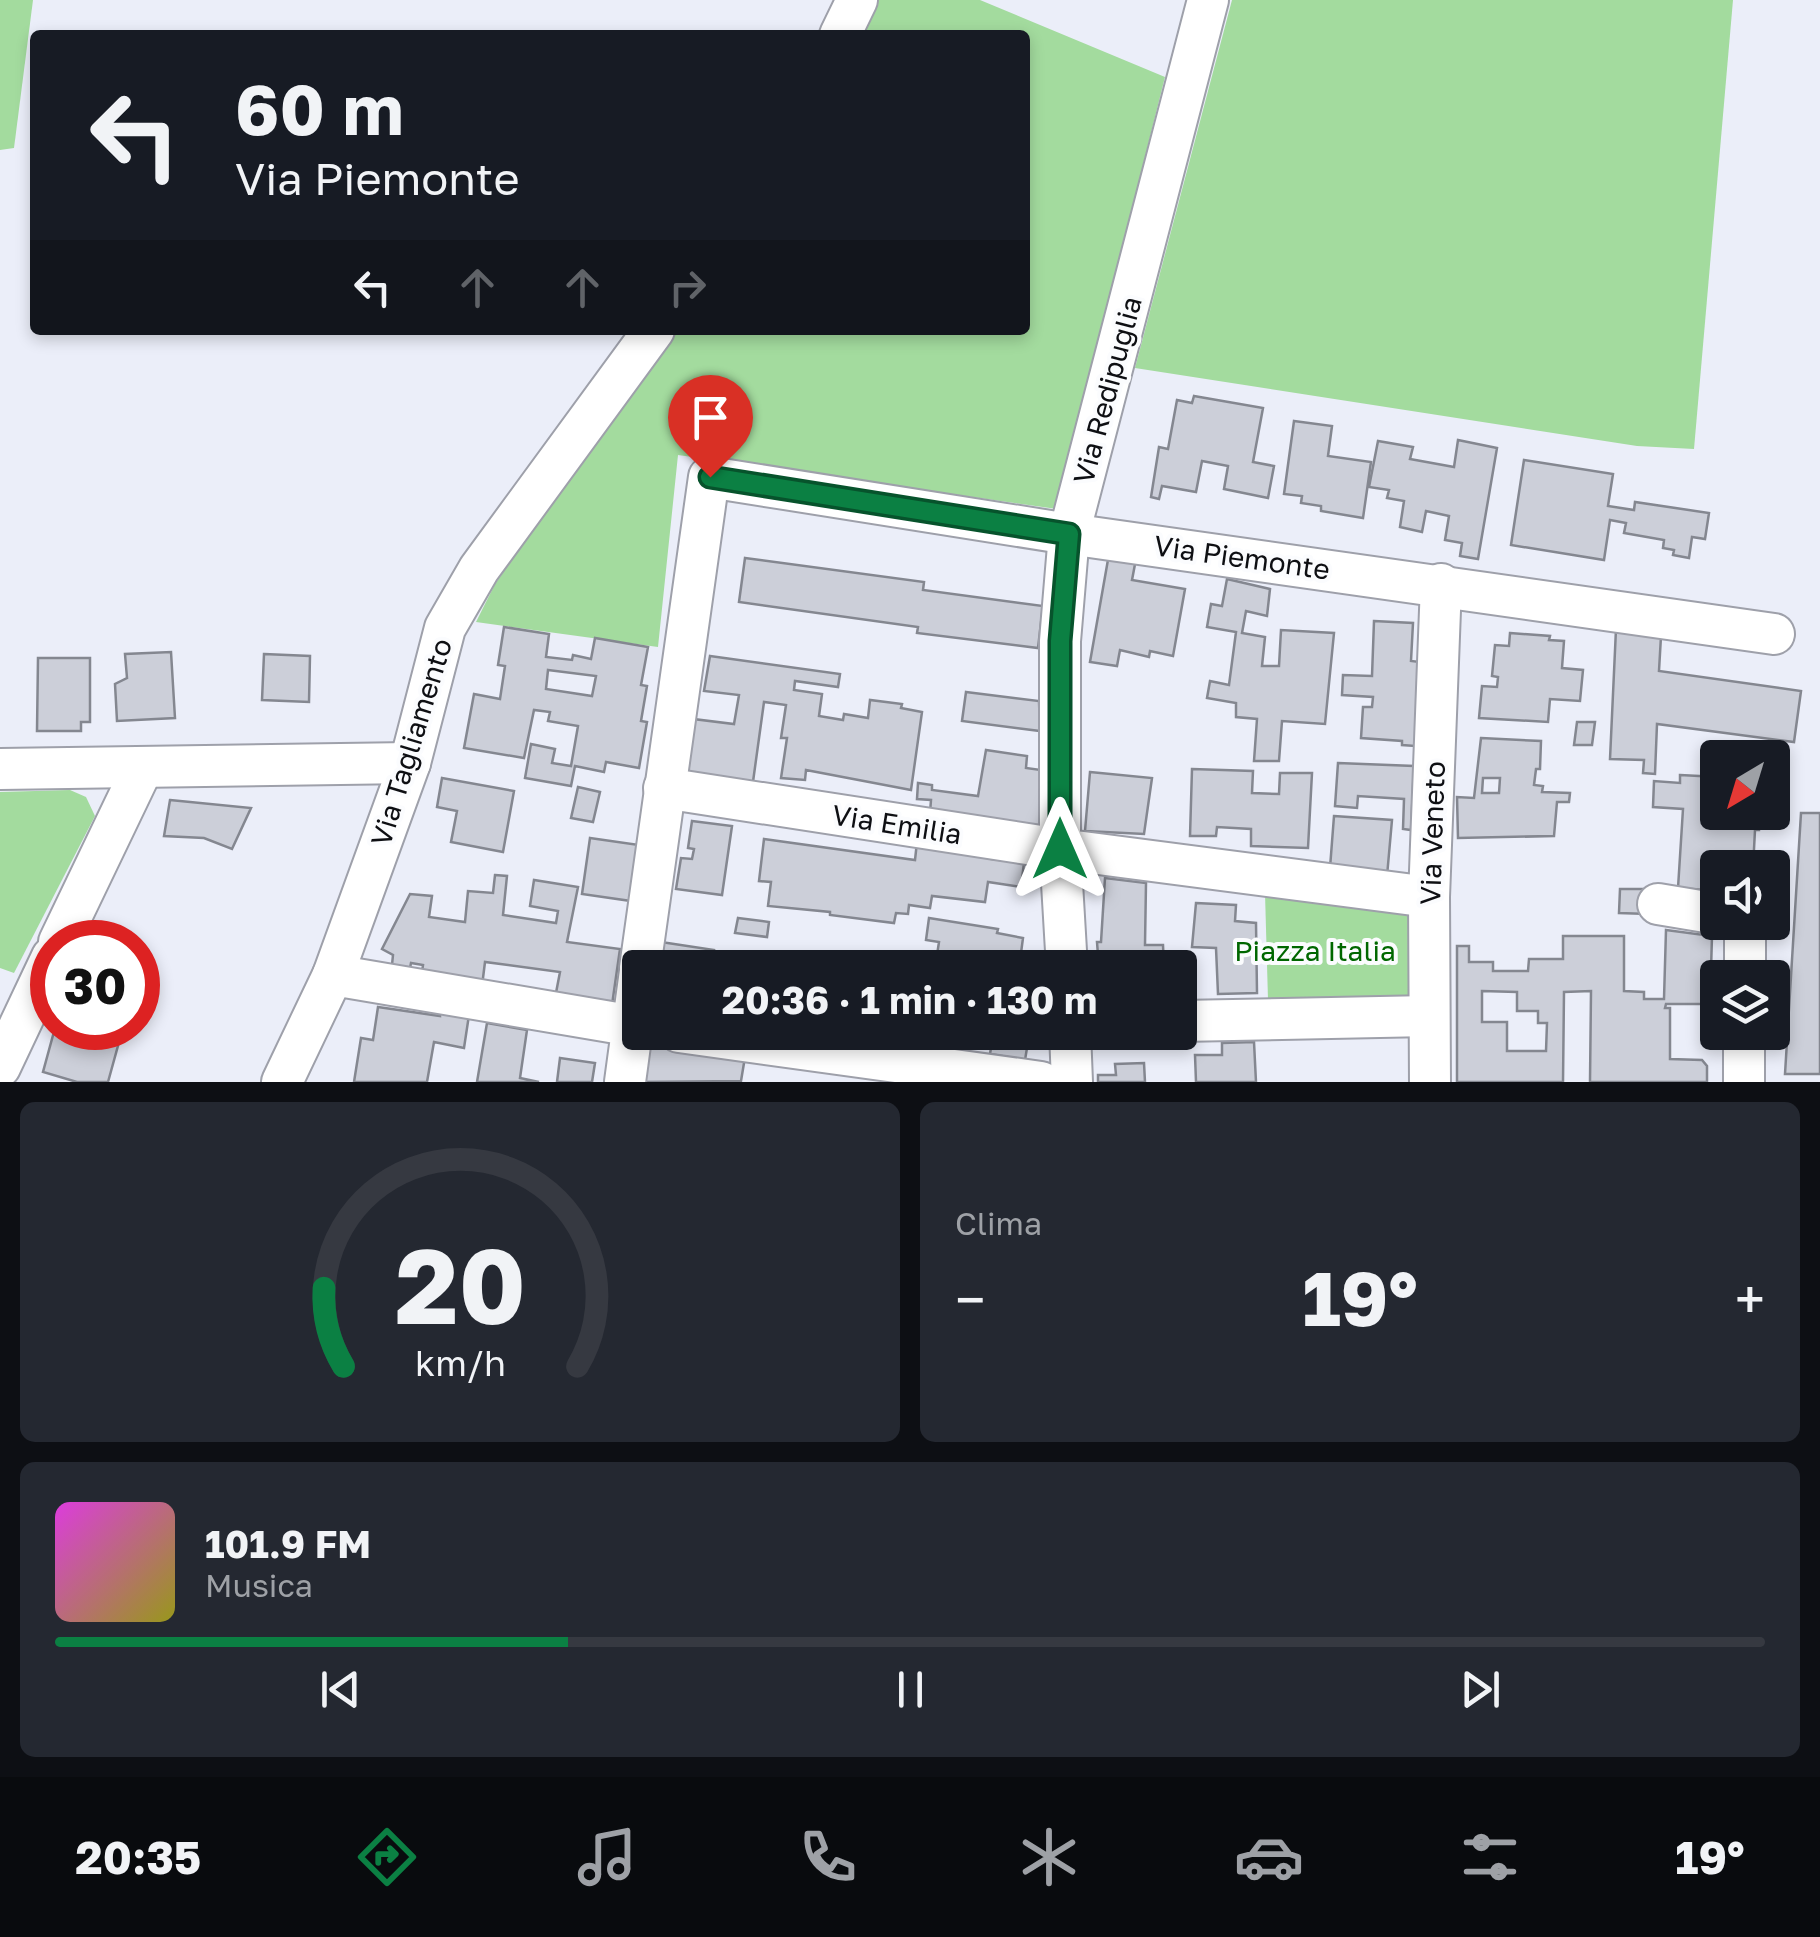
<!DOCTYPE html>
<html lang="it">
<head>
<meta charset="utf-8">
<style>
  body { margin:0; font-family:"Golos Text",sans-serif; background:#242831; color:#f1f3f6; height:100vh; display:flex; flex-direction:column; font-size:38px; white-space:nowrap }
  * { box-sizing:border-box; margin:0 }
  p { font-size:32px; color:#9ea1a6 }
  .icon { flex:none; width:55px; height:55px; fill:none; stroke:currentColor; stroke-width:2; stroke-linecap:round; stroke-linejoin:round }
  .map { position:relative; height:1082px; overflow:hidden }
  .drawer { display:flex; flex-direction:column; gap:20px; padding:20px; background:#0d0f14; flex:1 }
  .drawer>* { flex:none }
  .top-card { position:absolute; left:30px; top:30px; width:1000px; height:305px; border-radius:10px; box-shadow:0 5px 15px #0003; background:#171b24; color:#f1f3f6; overflow:hidden }
  .needle { width:65px; rotate:218deg }
  .controls { position:absolute; left:1700px; top:740px; display:grid; gap:20px }
  .controls a { display:grid; place-items:center; width:90px; height:90px; border-radius:10px; background:#171b24; box-shadow:0 5px 15px #0003; font-size:50px }
  .speed { position:absolute; left:30px; top:920px; display:flex; gap:20px; font-size:50px; font-weight:700; text-align:center }
  .speed>* { display:grid; place-content:center; width:130px; height:130px; border-radius:50%; background:#171b24; box-shadow:0 5px 15px #0003; line-height:1 }
  .speed .limit { border:15px solid #d22; background:#fff; color:#111 }
  .pin { position:absolute; display:grid; place-items:center; width:85px; height:85px; color:#fff; margin:-102px -42px; border-radius:50% 50% 50% 0; rotate:-45deg; box-shadow:0 0 10px #0007 }
  .pin .icon { rotate:45deg }
  .me { position:absolute; width:110px; margin:-55px; rotate:0deg; stroke-linejoin:round; filter:drop-shadow(0 0 8px #0008) }
  .turn { display:flex; align-items:center; gap:35px; height:210px; padding:0 40px; font-size:45px }
  .turn .icon { width:130px; height:130px; stroke-width:2.5 }
  .turn b { display:block; font-size:70px; line-height:85px }
  .lanes { display:flex; align-items:center; height:95px; padding:0 40px; background:#0003; justify-content:center; gap:50px; direction:ltr }
  .lanes .off { opacity:.35 }
  .big { font-size:75px; font-weight:700; line-height:1.1 }
  .drawer .card { flex:1; display:flex; flex-direction:column; justify-content:center; gap:15px; min-width:0; padding:0 35px; border-radius:15px; background:#242831 }
  .drawer .dial { align-items:center; gap:0 }
  .dial svg { height:260px; overflow:visible; fill:none; stroke:#363941; stroke-width:7; stroke-linecap:round; text-anchor:middle }
  .dial text { fill:#f1f3f6; stroke:none }
  .song { display:flex; align-items:center; gap:30px }
  .cover { width:120px; height:120px; border-radius:15px; background:linear-gradient(135deg,hsl(300 70% 55%),hsl(60 70% 35%)) }
  .played { height:10px; border-radius:5px; background:linear-gradient(90deg,#0b8043 30%,#363941 30%) }
  .keys { display:flex; justify-content:space-around; direction:ltr }
  .heat { display:flex; justify-content:space-between; align-items:center; font-size:55px; direction:ltr }
  .drawer .tiles { flex:1; display:grid; gap:20px; grid-template-columns:1fr 1fr }
  .card:last-child { grid-column:span 2 }
  .trip { position:absolute; left:622px; top:950px; width:575px; height:100px; border-radius:10px; background:#171b24; box-shadow:0 5px 15px #0003; font-weight:700; line-height:100px; text-align:center }
  .dock { display:flex; height:160px; justify-content:space-around; align-items:center; background:#090b0e; color:#9ea1a6 }
  .dock .icon { width:70px; height:70px }
  .dock .active { color:#0b8043 }
  .dock b { font-size:45px; color:#f1f3f6 }
  .map>svg:first-child { display:block }
  .green { fill:#a3db9e }
  .building { fill:#cccfd9; stroke:#848790; stroke-width:2.5; fill-rule:evenodd }
  .lines { fill:none; stroke-linecap:round; stroke-linejoin:round }
  .minor-casing { stroke:#9ea0aa; stroke-width:44 }
  .minor { stroke:#fff; stroke-width:40 }
  .route-casing { stroke:#07532c; stroke-width:25 }
  .route { stroke:#0b8043; stroke-width:18 }
  .labels { text-anchor:middle; dominant-baseline:central; stroke-width:8; stroke-linejoin:round; paint-order:stroke }
  .street-label { font-size:28px; fill:#0e0f13; stroke:#fbfcfe }
  .park-label { font-size:28px; fill:#006700; stroke:#fbfcfe }
</style>
</head>
<body>
<div class="map">
<svg width="1820" height="1082" viewBox="0 0 1820 1082">
  <rect width="100%" height="100%" fill="#ebeef9"/>
  <g class="green">
    <path d="M0,0H33L14,148L0,150Z"/>
    <path d="M875,0H980L1165,77L1057,509L678,455L658,647L476,622L495,584L675,330H1025V35H859Z"/>
    <path d="M1232,0H1733L1694,449L1637,446L1135,368Z"/>
    <path d="M70,790L86,797L95,816L14,973L0,968V792Z"/>
    <path d="M1265,893L1414,916L1415,995L1268,1000Z"/>
  </g>
  <g class="building">
    <path d="M1194,396L1263,408L1253,462L1274,466L1268,498L1224,489L1228,466L1202,461L1196,492L1162,486L1159,499L1151,497L1159,447L1168,449L1177,400L1192,403Z"/>
    <path d="M1294,421L1332,426L1328,456L1371,462L1363,518L1321,511V506L1301,503L1302,496L1284,494Z"/>
    <path d="M1458,440L1497,448L1478,559L1460,556L1462,543L1445,540L1449,516L1426,511L1422,532L1400,527L1404,501L1387,498L1389,490L1369,487L1378,441L1413,447L1410,459L1454,467Z"/>
    <path d="M1524,460L1613,474L1608,506L1634,510L1635,502L1709,513L1705,539L1692,537L1689,558L1673,555L1674,550L1663,548L1664,540L1624,533L1626,523L1610,520L1604,560L1511,545Z"/>
    <path d="M1109,554L1136,559L1132,580L1185,589L1173,656L1150,651L1149,657L1120,650L1117,666L1090,662Z"/>
    <path d="M745,558L924,582L923,590L1043,606L1038,648L917,633L918,627L739,602Z"/>
    <path d="M1227,579L1270,589L1267,616L1246,611L1242,633L1265,637L1262,666H1279L1281,630L1334,633L1325,724L1282,721L1279,761H1254L1257,719L1236,717V703L1207,698L1210,681L1229,685L1236,632L1207,627L1211,604L1222,606Z"/>
    <path d="M1374,621L1413,623L1411,661L1420,662L1415,746L1402,745V741L1361,738L1363,707H1372L1373,697L1342,695L1343,675L1372,676Z"/>
    <path d="M504,627L549,634L546,657L572,660L573,655L591,659L595,638L648,647L641,685L647,686L641,721L647,722L639,768L606,762L604,772L575,766L571,786L525,778L531,744L555,749L552,763L571,766L578,726L548,721L550,712L534,710L524,758L464,748L474,694L500,699L505,666L498,665ZM548,670L596,676L592,696L546,689Z"/>
    <path d="M1616,629L1661,636L1659,671L1801,691L1794,742L1657,724L1655,774L1643,773L1644,760L1610,759Z"/>
    <path d="M1510,633L1550,636L1549,640L1564,641L1562,668L1583,670L1580,701L1550,699L1548,722L1479,718L1482,686L1497,687L1498,677L1492,676L1495,645L1509,646Z"/>
    <path d="M171,652L175,718L117,721L115,684L127,678L125,654Z"/>
    <path d="M264,654L310,656L309,702L262,700Z"/>
    <path d="M710,656L840,674L838,687L795,681L794,690L822,694L819,716L843,720L844,714L868,718L870,700L902,704L901,708L922,712L911,790L806,770L805,780L781,778L787,738H781L786,705L764,702L752,789L684,780L693,719L734,724L739,695L704,691Z"/>
    <path d="M38,658H90V722H81V731H37Z"/>
    <path d="M966,692L1039,701L1040,731L962,721Z"/>
    <path d="M1577,722H1595L1592,745H1574Z"/>
    <path d="M1481,738L1541,741L1540,769H1536L1534,785L1543,786L1542,792L1570,793L1569,802H1557L1554,836L1458,838L1457,797L1474,798ZM1483,778H1500L1499,793H1482Z"/>
    <path d="M986,750L1027,756L1026,768L1041,770L1040,829L930,813L931,800L917,799L918,783L932,785V790L978,796Z"/>
    <path d="M1338,763L1414,766L1411,830L1403,829L1404,799L1358,796L1357,808L1335,806Z"/>
    <path d="M1192,769L1253,771L1252,793L1279,794L1280,773H1312L1308,848L1251,846V829L1217,827L1216,836H1190Z"/>
    <path d="M1090,772L1152,778L1144,834L1085,831Z"/>
    <path d="M1680,775L1718,777V812H1760L1759,830H1755L1753,868H1718V891L1678,888L1683,809L1653,807L1654,781L1680,783Z"/>
    <path d="M442,778L514,791L503,852L451,842L457,811L437,807Z"/>
    <path d="M578,787L600,792L593,822L571,818Z"/>
    <path d="M170,800L251,808L232,849L204,838L164,836Z"/>
    <path d="M1801,813H1820V1074H1785Z"/>
    <path d="M1334,816L1392,820L1387,876L1330,868Z"/>
    <path d="M692,821L732,826L722,895L676,889L681,858L692,859L694,849L688,848Z"/>
    <path d="M590,838L639,845L631,901L582,894Z"/>
    <path d="M764,839L915,860L917,842L992,852L991,859L1024,863L1021,887L988,882L985,902L932,896L930,908L909,905L908,914L896,913L894,923L830,915V912L768,906L771,882L759,881Z"/>
    <path d="M495,875L507,876L503,915L556,923L558,911L530,906L534,880L578,887L567,942L620,949L612,1005L555,998L560,972L485,962L482,986L421,978L423,965L411,963L410,968L392,965L393,955L382,949L410,894L432,896L429,917L465,922L468,891L493,893Z"/>
    <path d="M1105,878L1146,883L1145,945H1163L1164,968H1099L1097,942H1101Z"/>
    <path d="M1620,889H1648V914L1619,913Z"/>
    <path d="M1196,903L1236,905L1235,921L1256,923L1257,993L1218,994L1216,948L1192,947Z"/>
    <path d="M738,918L769,922L767,937L735,933Z"/>
    <path d="M929,918L998,929L997,933L1023,938L1019,968L981,964V968H935L939,942L926,940Z"/>
    <path d="M1666,930L1712,936L1710,1004H1666L1665,1008H1670V1059L1702,1060L1707,1066V1082H1590L1591,991L1564,992L1563,1082H1457V946H1469V962H1493V971H1528L1529,959H1563V936H1624V991L1644,992V999H1664ZM1482,991L1517,992V1011H1538V1023H1547L1546,1051H1507V1022H1482Z"/>
    <path d="M661,942L714,950L711,968H658Z"/>
    <path d="M808,953L839,958L838,962L883,968H807Z"/>
    <path d="M378,1007L440,1016V1011L469,1015L464,1048L434,1042L427,1082H354L361,1038L373,1040Z"/>
    <path d="M487,1023L527,1030L520,1078L539,1082H477Z"/>
    <path d="M55,1028H69L119,1042L108,1082H77L43,1072Z"/>
    <path d="M975,1032H1037L1035,1043L1028,1042L1025,1060L990,1054L991,1048L973,1045Z"/>
    <path d="M646,1042L745,1057L741,1081L640,1082Z"/>
    <path d="M1254,1042L1256,1082H1196L1195,1055H1222V1043Z"/>
    <path d="M560,1058L595,1063L592,1082H557Z"/>
    <path d="M1144,1063L1145,1082H1098V1075H1116L1115,1064Z"/>
  </g>
  <g class="lines">
    <defs>
      <g id="minor">
        <path d="M840,35L857,0"/>
        <path d="M0,769L410,763"/>
        <path d="M664,788L1060,849L1429,897"/>
        <path d="M1658,904L1718,914"/>
        <path d="M59,942L143,767"/>
        <path d="M640,968L709,477L1069,534L1774,634"/>
        <path d="M1067,968L1060,849V641L1069,534L1208,0"/>
        <path d="M333,975L640,1027"/>
        <path d="M1745,978V922"/>
        <path d="M1180,1021L1429,1016"/>
        <path d="M679,1032L1041,1082"/>
        <path d="M1070,1032L1072,1082"/>
        <path d="M0,1067L52,957"/>
        <path d="M282,1082L333,975L410,763L445,628L479,569L654,330"/>
        <path d="M625,1082L640,971"/>
        <path d="M1430,1082L1429,897L1441,584"/>
        <path d="M1744,1082V1032"/>
      </g>
    </defs>
    <use href="#minor" class="minor-casing"/>
    <use href="#minor" class="minor"/>
  </g>
  <g class="lines">
    <defs>
      <path id="route" d="M710,477L1069,534L1060,641V849"/>
    </defs>
    <use href="#route" class="route-casing"/>
    <use href="#route" class="route"/>
  </g>
  <g class="labels">
    <g class="street-label">
      <text transform="translate(1107 390) rotate(-75)">Via Redipuglia</text>
      <text transform="translate(1242 557) rotate(8)">Via Piemonte</text>
      <text transform="translate(411 742) rotate(-73)">Via Tagliamento</text>
      <text transform="translate(897 824) rotate(9)">Via Emilia</text>
      <text transform="translate(1432 833) rotate(-88)">Via Veneto</text>
    </g>
    <g class="park-label">
      <text x="1315" y="950">Piazza Italia</text>
    </g>
  </g>
</svg>
<div class="controls">
<a><svg class="needle" viewBox="-14 -14 28 28"><path d="M0-13l5 13h-10z" fill="#e53935"/><path d="M0 13l5-13h-10z" fill="#9ea1a6"/></svg></a>
<a><svg class="icon" aria-label="sound" viewBox="0 0 24 24"><path d="M4 9h4l5-4v14l-5-4H4zM17 9q2 3 0 6"/></svg></a>
<a><svg class="icon" aria-label="layers" viewBox="0 0 24 24"><path d="M12 4l9 5-9 5-9-5zM3 14l9 5 9-5"/></svg></a>
</div>
<div class="speed"><div class="limit">30</div></div>
<div class="pin" style="left:710px;top:477px;background:#d93025"><svg class="icon" aria-label="arrive" viewBox="0 0 24 24"><path d="M6 21V4h12l-3 4 3 4H6"/></svg></div>
<svg class="me" style="left:1060px;top:849px" viewBox="-20 -20 40 40"><path d="M0-17L14 15 0 8-14 15z" fill="#0b8043" stroke="#fff" stroke-width="4"/></svg>
<div class="trip">20:36 · 1 min · 130 m</div>
<div class="top-card">
<div class="turn"><svg class="icon" aria-label="left" viewBox="0 0 24 24"><path d="M17 20v-9H6M10 6l-5 5 5 5"/></svg><div><b>60 m</b>Via Piemonte</div></div>
<div class="lanes"><svg class="icon" aria-label="left" viewBox="0 0 24 24"><path d="M17 20v-9H6M10 6l-5 5 5 5"/></svg><svg class="icon off" aria-label="ahead" viewBox="0 0 24 24"><path d="M12 20V5M6 11l6-6 6 6"/></svg><svg class="icon off" aria-label="ahead" viewBox="0 0 24 24"><path d="M12 20V5M6 11l6-6 6 6"/></svg><svg class="icon off" aria-label="right" viewBox="0 0 24 24"><path d="M7 20v-9h11M14 6l5 5-5 5"/></svg></div>
</div>
</div>
<section class="drawer">
<div class="tiles">
<div class="card dial"><svg viewBox="0 0 100 80">
<path d="M14 69A42 42 0 1 1 86 69"/>
<path d="M14 69A42 42 0 0 1 8 45" stroke="#0b8043"/>
<text x="50" y="56" font-size="32" font-weight="700">20</text>
<text x="50" y="72" font-size="11">km/h</text>
</svg></div>
<div class="card"><p>Clima</p>
<div class="heat"><a>−</a><b class="big">19°</b><a>+</a></div>
</div>
<div class="card">
<div class="song"><i class="cover"></i><div><b>101.9 FM</b><p>Musica</p></div></div>
<div class="played"></div>
<div class="keys"><svg class="icon" aria-label="previous" viewBox="0 0 24 24"><path d="M18 5L8 12l10 7zM5 5v14"/></svg><svg class="icon" aria-label="pause" viewBox="0 0 24 24"><path d="M8 5v14M16 5v14"/></svg><svg class="icon" aria-label="next" viewBox="0 0 24 24"><path d="M6 5l10 7-10 7zM19 5v14"/></svg></div>
</div>
</div>
</section>
<nav class="dock">
<b>20:35</b>
<svg class="icon active" aria-label="directions" viewBox="0 0 24 24"><path d="M12 3l9 9-9 9-9-9zM9 14v-3h6M13 9l2 2-2 2"/></svg>
<svg class="icon" aria-label="music" viewBox="0 0 24 24"><path d="M9 18V5l10-2v13"/><circle cx="6" cy="18" r="3"/><circle cx="16" cy="16" r="3"/></svg>
<svg class="icon" aria-label="phone" viewBox="0 0 24 24"><path d="M5 4h4l2 5-3 2q2 4 5 5l2-3 5 2v4C11 20 4 13 5 4z"/></svg>
<svg class="icon" aria-label="climate" viewBox="0 0 24 24"><path d="M12 3v18M4 7l16 10M4 17L20 7"/></svg>
<svg class="icon" aria-label="car" viewBox="0 0 24 24"><path d="M5 17H2v-5l4-1 3-4h7l3 4 3 1v5h-3M9 17h6M6 11h13"/><circle cx="7" cy="17" r="2"/><circle cx="17" cy="17" r="2"/></svg>
<svg class="icon" aria-label="filters" viewBox="0 0 24 24"><path d="M4 7h16M4 17h16"/><circle cx="9" cy="7" r="2"/><circle cx="15" cy="17" r="2"/></svg>
<b>19°</b>
</nav>
</body>
</html>
